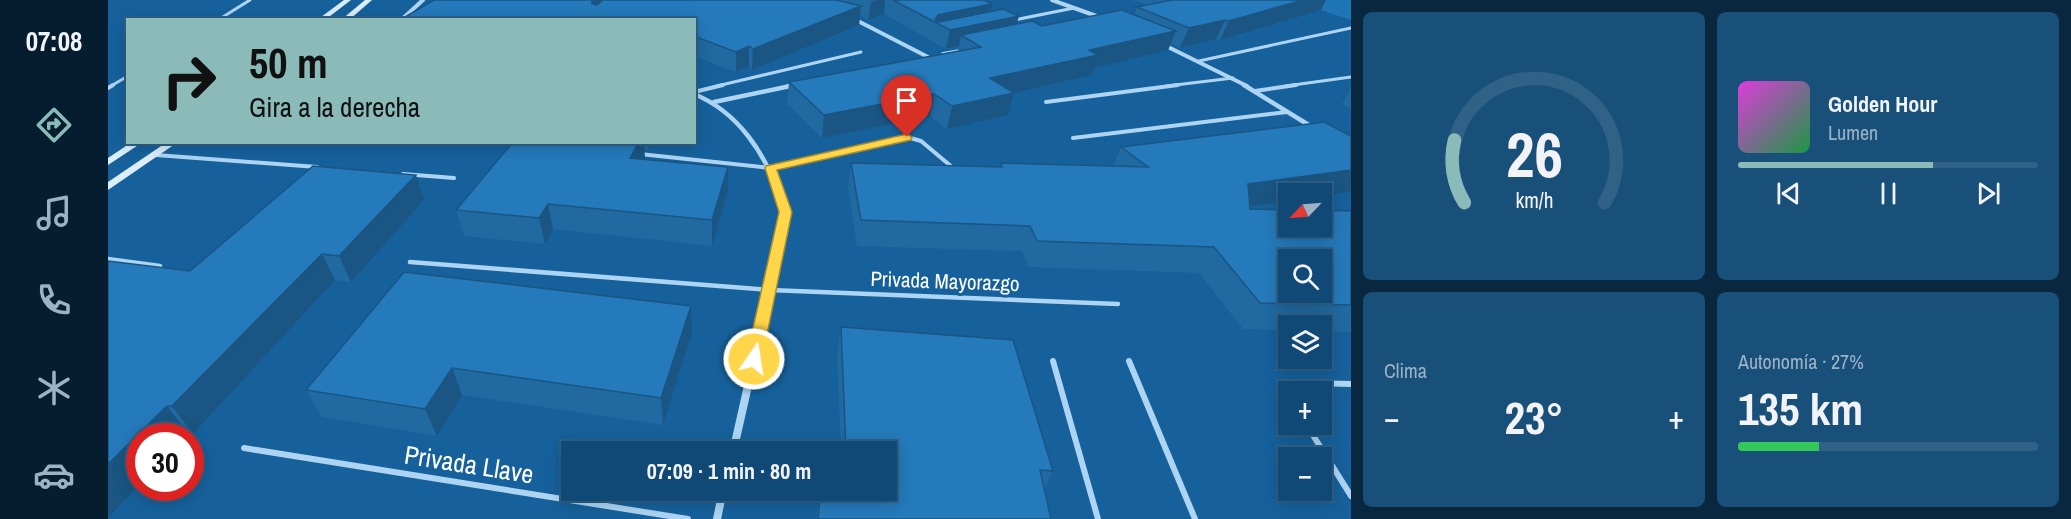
<!DOCTYPE html>
<html lang="es">
<head>
<meta charset="utf-8">
<style>
  body { margin:0; font-family:"Archivo Narrow",sans-serif; background:#19507a; color:#f1f3f6; height:100vh; display:flex; flex-direction:column; font-size:22px; white-space:nowrap }
  * { box-sizing:border-box; margin:0 }
  p { font-size:20px; color:#9cb2c5 }
  .icon { flex:none; width:33px; height:33px; fill:none; stroke:currentColor; stroke-width:2; stroke-linecap:round; stroke-linejoin:round }
  .map { position:relative; flex:1; overflow:hidden }
  .side { display:flex; flex-direction:column; gap:12px; padding:12px; background:#092840; width:720px }
  .side>* { flex:none }
  .guide { position:absolute; left:18px; top:18px; width:570px; height:126px; border-radius:0px; box-shadow:0 3px 15px #0003,0 0 0 2px #306187; background:#8bbbb9; color:#111; overflow:hidden }
  .needle { width:39px; rotate:245deg }
  .fabs { position:absolute; left:1170px; top:183px; display:grid; gap:12px }
  .fabs a { display:grid; place-items:center; width:54px; height:54px; border-radius:0px; background:#104975; box-shadow:0 3px 15px #0003,0 0 0 2px #306187; font-size:30px }
  .speed { position:absolute; left:18px; top:423px; display:flex; gap:12px; font-size:30px; font-weight:700; text-align:center }
  .speed>* { display:grid; place-content:center; width:78px; height:78px; border-radius:50%; background:#104975; box-shadow:0 3px 15px #0003,0 0 0 2px #306187; line-height:1 }
  .speed .limit { border:9px solid #d22; background:#fff; color:#111 }
  .pin { position:absolute; display:grid; place-items:center; width:51px; height:51px; color:#fff; margin:-62px -26px; border-radius:50% 50% 50% 0; rotate:-45deg; box-shadow:0 0 6px #0007 }
  .pin .icon { rotate:45deg }
  .me { position:absolute; width:66px; margin:-33px; rotate:13deg; stroke-linejoin:round; filter:drop-shadow(0 0 4px #0008) }
  .turn { display:flex; align-items:center; gap:21px; height:126px; padding:0 24px; font-size:27px }
  .turn .icon { width:78px; height:78px; stroke-width:2.5 }
  .turn b { display:block; font-size:42px; line-height:51px }
  .big { font-size:45px; font-weight:700; line-height:1.1 }
  .side .widget { flex:1; display:flex; flex-direction:column; justify-content:center; gap:9px; min-width:0; padding:0 21px; border-radius:9px; background:#19507a }
  .side .dial { align-items:center; gap:0 }
  .dial svg { height:156px; overflow:visible; fill:none; stroke:#306187; stroke-width:7; stroke-linecap:round; text-anchor:middle }
  .dial text { fill:#f1f3f6; stroke:none }
  .song { display:flex; align-items:center; gap:18px }
  .cover { width:72px; height:72px; border-radius:9px; background:linear-gradient(135deg,hsl(300 70% 55%),hsl(140 70% 35%)) }
  .played { height:6px; border-radius:3px; background:linear-gradient(90deg,#8bbbb9 65%,#306187 65%) }
  .keys { display:flex; justify-content:space-around; direction:ltr }
  .heat { display:flex; justify-content:space-between; align-items:center; font-size:33px; direction:ltr }
  .charge { height:9px; border-radius:4px; background:linear-gradient(90deg,#34c759 27%,#306187 0) }
  .side .tiles { flex:1; display:grid; gap:12px; grid-template-columns:repeat(2,1fr) }
  .trip { position:absolute; left:453px; top:441px; width:336px; height:60px; border-radius:0px; background:#104975; box-shadow:0 3px 15px #0003,0 0 0 2px #306187; font-weight:700; line-height:60px; text-align:center }
  main { display:flex; flex:1; min-height:0 }
  .tabs { display:flex; flex-direction:column; width:108px; justify-content:space-around; align-items:center; background:#061d2f; color:#9cb2c5 }
  .tabs .icon { width:42px; height:42px }
  .tabs .selected { color:#8bbbb9 }
  .tabs b { font-size:27px; color:#f1f3f6 }
  .map>svg:first-child { display:block }
  .green { fill:#1f75b6 }
  .lines { fill:none; stroke-linecap:round; stroke-linejoin:round }
  .lane-far3 { stroke:#add5f3; stroke-width:3 }
  .lane-far2 { stroke:#add5f3; stroke-width:4 }
  .lane-far1 { stroke:#add5f3; stroke-width:4.5 }
  .lane { stroke:#add5f3; stroke-width:6 }
  .street-far3 { stroke:#add5f3; stroke-width:4 }
  .street-far2 { stroke:#add5f3; stroke-width:4.5 }
  .street-far1 { stroke:#add5f3; stroke-width:6 }
  .street { stroke:#add5f3; stroke-width:8 }
  .secondary { fill:#dceefc; fill-rule:evenodd }
  .wall { fill:#2069a1 }
  .shaded-wall { fill:#1a5583 }
  .building { fill:#257abb; stroke:#1a5583; stroke-width:1.5; fill-rule:evenodd }
  .route { fill:#ffd54a; stroke:#a68a30; stroke-width:1.5 }
  .labels { text-anchor:middle; dominant-baseline:central; stroke-width:6; stroke-linejoin:round; paint-order:stroke }
  .street-label { font-size:21px; fill:#fff; stroke:#16619c }
  .near-street-label { font-size:26px; fill:#fff; stroke:#16619c }
</style>
</head>
<body>
<main>
<nav class="tabs">
<b>07:08</b>
<svg class="icon selected" aria-label="directions" viewBox="0 0 24 24"><path d="M12 3l9 9-9 9-9-9zM9 14v-3h6M13 9l2 2-2 2"/></svg>
<svg class="icon" aria-label="music" viewBox="0 0 24 24"><path d="M9 18V5l10-2v13"/><circle cx="6" cy="18" r="3"/><circle cx="16" cy="16" r="3"/></svg>
<svg class="icon" aria-label="phone" viewBox="0 0 24 24"><path d="M5 4h4l2 5-3 2q2 4 5 5l2-3 5 2v4C11 20 4 13 5 4z"/></svg>
<svg class="icon" aria-label="climate" viewBox="0 0 24 24"><path d="M12 3v18M4 7l16 10M4 17L20 7"/></svg>
<svg class="icon" aria-label="car" viewBox="0 0 24 24"><path d="M5 17H2v-5l4-1 3-4h7l3 4 3 1v5h-3M9 17h6M6 11h13"/><circle cx="7" cy="17" r="2"/><circle cx="17" cy="17" r="2"/></svg>
</nav>
<div class="map">
<svg width="1243" height="519" viewBox="0 0 1243 519">
  <rect width="100%" height="100%" fill="#16619c"/>
  <path class="green" d="M1182,0H1243V20Z"/>
  <g class="lines">
    <g class="lane-far3">
      <path d="M110,20L142,0"/>
      <path d="M906,20L966,8"/>
      <path d="M1091,61L1243,28"/>
      <path d="M3,86L20,76"/>
      <path d="M609,86L753,52"/>
      <path d="M1059,86L1125,78"/>
      <path d="M1178,86L1243,77"/>
    </g>
    <g class="lane-far2">
      <path d="M0,88L5,85"/>
      <path d="M1147,91L1188,85"/>
      <path d="M586,92L615,85"/>
      <path d="M938,102L1070,85"/>
      <path d="M965,138L1179,112"/>
      <path d="M532,154L662,168L799,137L813,141L844,167"/>
      <path d="M48,155L209,167"/>
      <path d="M295,174L346,178"/>
    </g>
    <g class="lane-far1">
      <path d="M0,259L52,266"/>
      <path d="M302,262L662,290L1010,304"/>
    </g>
    <g class="lane">
      <path d="M945,361L990,519"/>
      <path d="M1021,361L1087,519"/>
      <path d="M1184,392L1202,383L1243,384"/>
      <path d="M1198,424L1243,496"/>
      <path d="M136,448L580,519"/>
    </g>
    <g class="street-far3">
      <path d="M944,0L994,18"/>
      <path d="M746,19L820,57"/>
      <path d="M293,20L315,0"/>
      <path d="M1056,45L1139,86"/>
      <path d="M835,54L858,50"/>
      <path d="M680,86L687,85"/>
    </g>
    <g class="street-far2">
      <path d="M1136,85L1204,127"/>
      <path d="M586,94C630,112 657,153 672,197"/>
      <path d="M606,102L687,85"/>
    </g>
    <path class="street-far1" d="M651,338L677,212L671,195"/>
    <g class="street">
      <path d="M625,452L651,337"/>
      <path d="M609,519L615,490"/>
    </g>
    <g class="secondary">
      <path d="M236,0H243L217,20H209Z"/>
      <path d="M257,0H264L241,20H233Z"/>
      <path d="M24,142H35L0,165V158Z"/>
      <path d="M59,142H70L0,190V182Z"/>
    </g>
  </g>
  <g class="wall">
    <path d="M326,0H876L882,11L909,24L934,26L1026,15L1029,7L1041,5L1023,0H1218L1213,10L1112,40L1108,39L1072,48L1063,43L1060,50L986,68L983,75L906,93L900,115L839,129L822,116L714,138L679,104L681,82L850,51L851,46L838,49L776,14L760,20L752,16L751,25L644,70L641,66L628,72L589,57Z"/>
    <path d="M1243,88V109L1234,104Z"/>
    <path d="M1243,136V192L1142,207V209L1243,211V332L1214,331V326H1180V330L1135,329L1091,273L920,267L914,251L749,246L740,187L743,163L891,167L892,163L1005,166L1013,147Z"/>
    <path d="M405,142H543V146L541,150H536V159L620,191L604,246L445,229L437,244L356,236L348,210Z"/>
    <path d="M316,200L243,282L227,280L85,434L80,433L77,436H32L82,271Z"/>
    <path d="M733,327L945,471L936,489L943,519H708L711,490H778V452H733L729,354Z"/>
    <path d="M584,332L555,425L354,395L329,436L214,417L198,390Z"/>
  </g>
  <g class="shaded-wall">
    <path d="M484,0H509L486,18Z"/>
    <path d="M768,0H777L776,14L760,20L763,2Z"/>
    <path d="M1195,0H1218L1213,10L1112,40L1121,21Z"/>
    <path d="M884,4L880,22L911,16L906,35H853L851,46L838,49L842,30L827,22L830,15Z"/>
    <path d="M753,6L751,25L644,70L645,49Z"/>
    <path d="M1117,20L1108,39L1072,48L1081,28Z"/>
    <path d="M1068,31L1060,50L986,68L983,75L906,93L900,115L839,129L844,106L882,78L981,50Z"/>
    <path d="M588,37L589,57L586,62V41Z"/>
    <path d="M641,46V66L628,72V52Z"/>
    <path d="M826,94L822,116L714,138L716,115Z"/>
    <path d="M531,142H536L537,158L525,182L522,158Z"/>
    <path d="M540,142H543V146L541,150Z"/>
    <path d="M620,167V191L604,246V220Z"/>
    <path d="M1243,170V192L1214,196V194H1180V201L1126,209L1140,184Z"/>
    <path d="M308,175L316,200L243,282L231,256Z"/>
    <path d="M440,204L445,229L437,244L431,218Z"/>
    <path d="M214,254L227,280L85,434L64,406Z"/>
    <path d="M583,306L584,332L555,425L553,398Z"/>
    <path d="M344,368L354,395L329,436L317,409Z"/>
    <path d="M59,406L80,433L77,436H32V484L0,518V464Z"/>
  </g>
  <g class="building">
    <path d="M326,0H484V4L489,5L495,0H728L753,6L645,49L641,46L628,52L588,37L586,41V20H292Z"/>
    <path d="M785,0H876L884,4L830,15L827,20L831,22L895,9L911,16L842,30Z"/>
    <path d="M1064,0H1195L1121,21L1117,20L1081,28L1029,7Z"/>
    <path d="M1014,10L1068,31L981,50L990,55L882,78L906,93L844,106L826,94L716,115L681,82L873,47L853,35L924,21L934,26Z"/>
    <path d="M1216,122L1243,136V170L1140,184L1142,209L1180,210V226H1214V210L1243,211V305L1152,303L1106,247L929,241L922,226L753,220L743,163L894,167L892,163L1040,167L1013,147ZM1180,260H1214V292H1180Z"/>
    <path d="M405,142H531L522,158L620,167L604,220L440,204L431,218L348,210Z"/>
    <path d="M205,166L308,175L231,256L214,254L64,406H59L0,464V261L82,271Z"/>
    <path d="M296,272L583,306L553,398L344,368L317,409L198,390Z"/>
    <path d="M733,327L905,340L945,471L932,470L943,519H710L712,490H778V452H738Z"/>
  </g>
  <path class="route" d="M799,134L804,137L803,140L669,170L684,212L654,359L652,364H640L638,359L671,212L657,168L658,166Z"/>
  <g class="labels">
    <g class="street-label">
      <text transform="translate(837 281) rotate(2)">Privada Mayorazgo</text>
    </g>
    <g class="near-street-label">
      <text transform="translate(361 464) rotate(9)">Privada Llave</text>
    </g>
  </g>
</svg>
<div class="fabs">
<a><svg class="needle" viewBox="-14 -14 28 28"><path d="M0-13l5 13h-10z" fill="#e53935"/><path d="M0 13l5-13h-10z" fill="#9cb2c5"/></svg></a>
<a><svg class="icon" aria-label="search" viewBox="0 0 24 24"><circle cx="10" cy="10" r="6"/><path d="M15 15l6 6"/></svg></a>
<a><svg class="icon" aria-label="layers" viewBox="0 0 24 24"><path d="M12 4l9 5-9 5-9-5zM3 14l9 5 9-5"/></svg></a>
<a>+</a>
<a>−</a>
</div>
<div class="speed"><div class="limit">30</div></div>
<div class="pin" style="left:799px;top:137px;background:#d93025"><svg class="icon" aria-label="arrive" viewBox="0 0 24 24"><path d="M6 21V4h12l-3 4 3 4H6"/></svg></div>
<svg class="me" style="left:646px;top:359px" viewBox="-20 -20 40 40"><circle r="17" fill="#ffd54a" stroke="#fff" stroke-width="3"/><path d="M0-11L8 9 0 5-8 9z" fill="#fff"/></svg>
<div class="trip">07:09 · 1 min · 80 m</div>
<div class="guide">
<div class="turn"><svg class="icon" aria-label="right" viewBox="0 0 24 24"><path d="M7 20v-9h11M14 6l5 5-5 5"/></svg><div><b>50 m</b>Gira a la derecha</div></div>
</div>
</div>
<section class="side">
<div class="tiles">
<div class="widget dial"><svg viewBox="0 0 100 80">
<path d="M14 69A42 42 0 1 1 86 69"/>
<path d="M14 69A42 42 0 0 1 9 37" stroke="#8bbbb9"/>
<text x="50" y="56" font-size="32" font-weight="700">26</text>
<text x="50" y="72" font-size="11">km/h</text>
</svg></div>
<div class="widget">
<div class="song"><i class="cover"></i><div><b>Golden Hour</b><p>Lumen</p></div></div>
<div class="played"></div>
<div class="keys"><svg class="icon" aria-label="previous" viewBox="0 0 24 24"><path d="M18 5L8 12l10 7zM5 5v14"/></svg><svg class="icon" aria-label="pause" viewBox="0 0 24 24"><path d="M8 5v14M16 5v14"/></svg><svg class="icon" aria-label="next" viewBox="0 0 24 24"><path d="M6 5l10 7-10 7zM19 5v14"/></svg></div>
</div>
<div class="widget"><p>Clima</p>
<div class="heat"><a>−</a><b class="big">23°</b><a>+</a></div>
</div>
<div class="widget"><p>Autonomía · 27%</p><b class="big">135 km</b><div class="charge"></div></div>
</div>
</section>
</main>
</body>
</html>
